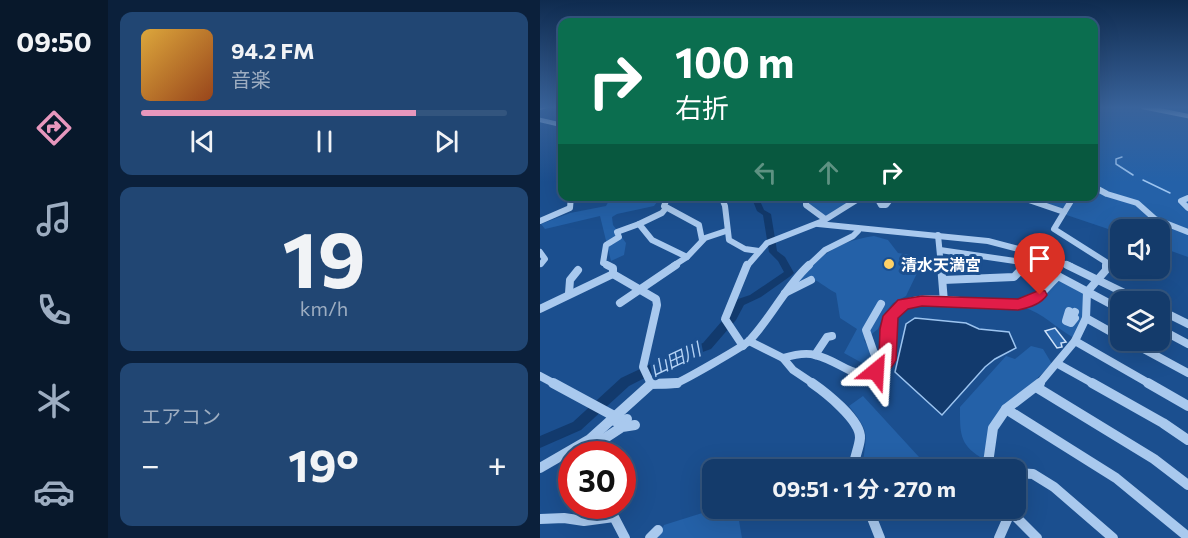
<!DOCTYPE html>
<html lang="ja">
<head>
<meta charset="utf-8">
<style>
  body { margin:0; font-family:Commissioner,"Noto Sans JP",sans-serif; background:#214673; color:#f1f3f6; height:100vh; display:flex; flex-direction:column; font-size:22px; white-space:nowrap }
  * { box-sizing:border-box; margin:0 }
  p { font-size:20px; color:#9dadc1 }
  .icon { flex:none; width:33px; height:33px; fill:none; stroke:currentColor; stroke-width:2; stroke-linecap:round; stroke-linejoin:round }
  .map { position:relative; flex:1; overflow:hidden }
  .panel { display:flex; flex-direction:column; gap:12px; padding:12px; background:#0b203b; width:432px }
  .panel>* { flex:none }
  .hud { position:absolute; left:18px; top:18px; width:540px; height:183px; border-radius:12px; box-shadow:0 6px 24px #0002,0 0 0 2px #33557e; background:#0b6e4f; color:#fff; overflow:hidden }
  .tools { position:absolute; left:570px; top:219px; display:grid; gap:12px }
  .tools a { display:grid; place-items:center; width:60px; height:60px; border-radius:12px; background:#143b6b; box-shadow:0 6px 24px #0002,0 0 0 2px #33557e; font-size:30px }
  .speed { position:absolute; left:18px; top:441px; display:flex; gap:12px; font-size:30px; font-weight:700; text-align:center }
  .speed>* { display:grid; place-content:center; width:78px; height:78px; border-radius:50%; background:#143b6b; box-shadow:0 6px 24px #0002,0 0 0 2px #33557e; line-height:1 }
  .speed .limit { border:9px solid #d22; background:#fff; color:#111 }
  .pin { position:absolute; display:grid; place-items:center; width:51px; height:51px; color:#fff; margin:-62px -26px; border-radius:50% 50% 50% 0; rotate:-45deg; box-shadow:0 0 6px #0007 }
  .pin .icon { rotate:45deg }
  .me { position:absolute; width:66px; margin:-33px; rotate:27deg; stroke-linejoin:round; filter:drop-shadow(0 0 4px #0008) }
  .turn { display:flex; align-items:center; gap:21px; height:126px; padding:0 18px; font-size:27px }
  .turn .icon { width:78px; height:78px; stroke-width:2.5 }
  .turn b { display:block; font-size:42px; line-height:51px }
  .lanes { display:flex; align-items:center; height:57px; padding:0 18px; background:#0003; justify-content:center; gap:30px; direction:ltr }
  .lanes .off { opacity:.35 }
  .big { font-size:45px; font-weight:700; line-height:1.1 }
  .panel .widget { flex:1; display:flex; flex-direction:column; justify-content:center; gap:9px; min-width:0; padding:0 21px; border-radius:12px; background:#214673 }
  .panel .dial { align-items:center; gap:0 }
  .dial b { font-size:78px; line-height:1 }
  .song { display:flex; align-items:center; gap:18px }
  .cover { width:72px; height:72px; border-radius:9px; background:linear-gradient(135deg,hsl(40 70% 55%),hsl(20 70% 35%)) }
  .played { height:6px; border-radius:3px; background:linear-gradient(90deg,#e797bd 75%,#33557e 75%) }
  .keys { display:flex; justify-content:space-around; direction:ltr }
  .heat { display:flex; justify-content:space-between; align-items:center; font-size:33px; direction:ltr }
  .trip { position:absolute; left:162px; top:459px; width:324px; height:60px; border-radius:12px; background:#143b6b; box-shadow:0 6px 24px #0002,0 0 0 2px #33557e; font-weight:700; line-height:60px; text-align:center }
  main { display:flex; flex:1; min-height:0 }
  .tabs { display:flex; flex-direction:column; width:108px; justify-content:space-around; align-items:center; background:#08182b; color:#9dadc1 }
  .tabs .icon { width:42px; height:42px }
  .tabs .active { color:#e797bd }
  .tabs b { font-size:27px; color:#f1f3f6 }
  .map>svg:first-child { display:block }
  .green { fill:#2461a8 }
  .water { fill:#123a6d; stroke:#9cc4f0; stroke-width:1.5 }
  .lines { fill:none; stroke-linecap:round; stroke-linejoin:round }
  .stream { stroke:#9cc4f0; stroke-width:1.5 }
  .river { fill:#123a6d; fill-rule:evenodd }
  .building { fill:#2a66ad; stroke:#cfe3fa; stroke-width:1.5 }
  .minor-far3 { stroke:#a9c9ee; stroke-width:4.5 }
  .minor-far2 { stroke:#a9c9ee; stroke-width:6 }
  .minor-far1 { stroke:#a9c9ee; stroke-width:8 }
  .minor { stroke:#a9c9ee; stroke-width:10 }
  .major { fill:#f0f6ff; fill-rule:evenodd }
  .route { fill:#e11d48; stroke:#92132f; stroke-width:1.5 }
  .poi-dot { fill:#ffd166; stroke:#1b4f8f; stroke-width:2 }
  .labels { text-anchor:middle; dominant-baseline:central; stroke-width:6; stroke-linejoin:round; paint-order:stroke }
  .poi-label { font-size:16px; font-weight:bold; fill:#fff; stroke:#1b4f8f; text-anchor:start }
  .water-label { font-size:18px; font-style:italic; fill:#b5d3f5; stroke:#1b4f8f }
</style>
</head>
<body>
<main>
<nav class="tabs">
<b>09:50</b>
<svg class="icon active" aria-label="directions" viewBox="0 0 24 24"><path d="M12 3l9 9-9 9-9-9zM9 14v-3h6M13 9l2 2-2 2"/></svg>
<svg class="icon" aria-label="music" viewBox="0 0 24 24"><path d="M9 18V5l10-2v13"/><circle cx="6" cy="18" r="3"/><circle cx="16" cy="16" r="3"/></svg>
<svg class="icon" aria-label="phone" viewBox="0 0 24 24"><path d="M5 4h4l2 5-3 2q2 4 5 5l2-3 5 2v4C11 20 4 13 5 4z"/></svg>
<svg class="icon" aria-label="climate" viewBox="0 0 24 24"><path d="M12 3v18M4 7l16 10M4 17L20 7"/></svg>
<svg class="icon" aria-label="car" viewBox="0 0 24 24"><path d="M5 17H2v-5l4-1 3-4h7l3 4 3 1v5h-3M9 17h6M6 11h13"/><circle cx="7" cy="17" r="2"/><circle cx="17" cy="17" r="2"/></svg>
</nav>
<section class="panel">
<div class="widget">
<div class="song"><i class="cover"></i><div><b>94.2 FM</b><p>音楽</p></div></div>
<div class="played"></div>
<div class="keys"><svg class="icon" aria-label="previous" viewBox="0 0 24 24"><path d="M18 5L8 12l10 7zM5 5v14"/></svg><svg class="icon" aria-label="pause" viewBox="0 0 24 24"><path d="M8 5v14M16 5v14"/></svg><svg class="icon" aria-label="next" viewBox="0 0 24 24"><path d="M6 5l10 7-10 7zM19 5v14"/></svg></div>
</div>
<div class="widget dial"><b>19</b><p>km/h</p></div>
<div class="widget"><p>エアコン</p>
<div class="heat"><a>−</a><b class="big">19°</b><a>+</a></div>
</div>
</section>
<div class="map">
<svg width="648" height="538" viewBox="0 0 648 538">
  <rect width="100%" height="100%" fill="#1b4f8f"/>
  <g class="green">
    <path d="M554,107H648V257L620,247V230H580V233L473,197L554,196Z"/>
    <path d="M266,196L326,197L285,219L266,205Z"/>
    <path d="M71,197H121L114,206L77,214L72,217L73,225L86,243L84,255L71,261L60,216L5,229L1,224L30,213L66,206Z"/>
    <path d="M334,236L348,240L358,253L370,255L377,262L378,271L366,296L353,303L344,314L338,329L324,340L338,364L333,369L304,353L317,329L300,318L296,293C286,288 277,279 267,277L253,285C257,277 263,273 269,267C290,249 306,240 334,236Z"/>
    <path d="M519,280L545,293L543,317L534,338C516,328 503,313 483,307Z"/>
    <path d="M491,346L503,349L512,364L450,424L444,459C419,446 420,433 420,407L466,356L475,359Z"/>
    <path d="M323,396L390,469H323C324,435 334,437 309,406Z"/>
    <path d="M175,509H197L202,538H118L124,525Z"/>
  </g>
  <path class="water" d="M375,318L426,323L439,329L469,332L476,348L455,359L445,367L402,415L355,372L366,324Z"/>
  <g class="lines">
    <g class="stream">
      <path d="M582,157L576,159V164L593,175"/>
      <path d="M603,180L630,193"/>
    </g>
    <path class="river" d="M211,196H218L224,210L231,214L237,251L245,257L254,273L252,275L221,297L204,305L196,320L171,349L140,360L89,386L41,430L0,448V436L33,422L81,378L132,354L163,343L188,314L198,299L210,295L244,272L238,261L229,252L223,215L217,211Z"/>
  </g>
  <path class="building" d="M515,328L526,342L521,343L522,347L517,348L505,331Z"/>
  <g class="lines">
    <g class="minor-far3">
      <path d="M603,107L648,116"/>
      <path d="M0,120L22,125"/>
      <path d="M21,176L22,168"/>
    </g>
    <g class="minor-far2">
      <path d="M20,175L22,179"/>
      <path d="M554,187L567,194L597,203L615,219L648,232"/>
      <path d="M128,196L124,206L159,225L162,240"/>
      <path d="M181,196L185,206L189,240L205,249L219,251"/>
      <path d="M266,196V205L285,219"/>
      <path d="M336,196L341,205H346L353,196"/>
      <path d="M477,196L524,212"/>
      <path d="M534,196L514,229L566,262V266"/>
      <path d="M648,198L641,201L648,208"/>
      <path d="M126,208L122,213L99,224L112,240L147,257"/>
      <path d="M0,221L30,208L31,196"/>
      <path d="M278,224L448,241L494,253L531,266"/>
      <path d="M398,235L401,266"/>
      <path d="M400,250L475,261L490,266"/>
      <path d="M0,252L5,259L1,264"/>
      <path d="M70,266L63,263L66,245L79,237L77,232L99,224"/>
      <path d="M133,266L147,257L165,238L186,231"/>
      <path d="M207,266L227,243L283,221L323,196"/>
      <path d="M268,266L285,250L313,236L318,231"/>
      <path d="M485,266L487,264"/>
    </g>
    <g class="minor-far1">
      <path d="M401,265L404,302"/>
      <path d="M486,265L518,276"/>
      <path d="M527,265L603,302"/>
      <path d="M73,274L116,299L117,305L103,367L111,384"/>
      <path d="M403,280L474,277L486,265"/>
      <path d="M29,293L30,280L38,270"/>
      <path d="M245,293L271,280"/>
      <path d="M80,303L136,265"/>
      <path d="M341,304L326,330L334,353L344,364"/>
      <path d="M0,309L73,274V268L67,265"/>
      <path d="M620,310L648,324"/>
      <path d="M529,311L526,321L531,323L535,318L533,316L535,312"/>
      <path d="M546,318L580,337"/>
      <path d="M620,329L648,344"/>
      <path d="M587,340L648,373"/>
      <path d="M209,341L243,358L253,370L274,384"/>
      <path d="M535,341L610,384"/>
      <path d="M203,346L185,319L207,265"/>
      <path d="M275,355L287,337L292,336"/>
      <path d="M243,358C253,355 265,352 275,355C308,363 314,388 347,360C348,346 343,326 352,314C374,282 452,313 486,303C499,299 508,285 518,276L580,309"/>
      <path d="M518,364L554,384"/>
      <path d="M0,376L15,384"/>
      <path d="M111,384C118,384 126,385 134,384C140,383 204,346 209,341C232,317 245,287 269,265"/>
      <path d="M499,384L535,341L546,318L547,292L566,270V265"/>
    </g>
    <g class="minor">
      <path d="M13,383L74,416"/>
      <path d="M272,383C285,392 321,420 320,438C319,450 313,458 314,470"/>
      <path d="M552,383L623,423L648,440"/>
      <path d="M608,383L648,406"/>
      <path d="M496,387L614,459L648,485"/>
      <path d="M466,409L576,478L648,537"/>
      <path d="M71,419L77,422L87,419"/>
      <path d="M54,443L63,454"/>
      <path d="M56,444L82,427L95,425"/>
      <path d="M0,468L50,439L111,384L137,383"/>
      <path d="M82,470H85"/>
      <path d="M447,470L453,428L466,409L500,383"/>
      <path d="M476,473L493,474L514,487L573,538"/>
      <path d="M328,508L340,538"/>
      <path d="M467,508L497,538"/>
      <path d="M0,519L24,518L44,521L74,517L85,538"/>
      <path d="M110,538L118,530"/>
      <path d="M459,538L470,513"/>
    </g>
    <path class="major" d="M0,107H10L0,110Z"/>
  </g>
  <linearGradient id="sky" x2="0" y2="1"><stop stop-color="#0f2b4f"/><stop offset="0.59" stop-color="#39639b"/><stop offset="1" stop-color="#39639b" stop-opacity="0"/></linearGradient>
  <rect width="648" height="182" fill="url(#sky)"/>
  <path class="route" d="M500,290L505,291L507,295C501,304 489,308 478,310L382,306L368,309L358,318L356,360C351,370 341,380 329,376L327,371L339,357L340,329L343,316L358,300L382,296L478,299Z"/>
  <circle class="poi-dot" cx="349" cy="264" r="6"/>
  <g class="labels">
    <g class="poi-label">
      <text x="361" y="264">清水天満宮</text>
    </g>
    <g class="water-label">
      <text transform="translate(135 359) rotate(-25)">山田川</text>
    </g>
  </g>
</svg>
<div class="tools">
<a><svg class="icon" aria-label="sound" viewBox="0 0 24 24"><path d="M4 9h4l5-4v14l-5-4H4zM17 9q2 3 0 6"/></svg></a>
<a><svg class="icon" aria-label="layers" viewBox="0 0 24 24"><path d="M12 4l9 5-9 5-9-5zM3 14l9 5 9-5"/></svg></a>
</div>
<div class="speed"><div class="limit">30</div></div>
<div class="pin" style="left:500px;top:295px;background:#d93025"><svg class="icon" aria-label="arrive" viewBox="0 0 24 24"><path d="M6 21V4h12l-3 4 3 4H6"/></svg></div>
<svg class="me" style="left:336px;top:371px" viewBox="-20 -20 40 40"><path d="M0-17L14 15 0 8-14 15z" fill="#e11d48" stroke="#fff" stroke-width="4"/></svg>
<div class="trip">09:51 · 1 分 · 270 m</div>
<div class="hud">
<div class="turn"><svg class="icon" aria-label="right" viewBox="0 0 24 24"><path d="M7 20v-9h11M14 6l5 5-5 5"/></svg><div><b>100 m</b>右折</div></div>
<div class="lanes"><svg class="icon off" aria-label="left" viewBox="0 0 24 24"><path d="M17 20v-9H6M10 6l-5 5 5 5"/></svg><svg class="icon off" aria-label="ahead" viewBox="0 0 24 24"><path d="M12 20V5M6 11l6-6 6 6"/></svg><svg class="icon" aria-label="right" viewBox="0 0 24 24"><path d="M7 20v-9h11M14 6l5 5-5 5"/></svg></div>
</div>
</div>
</main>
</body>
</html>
